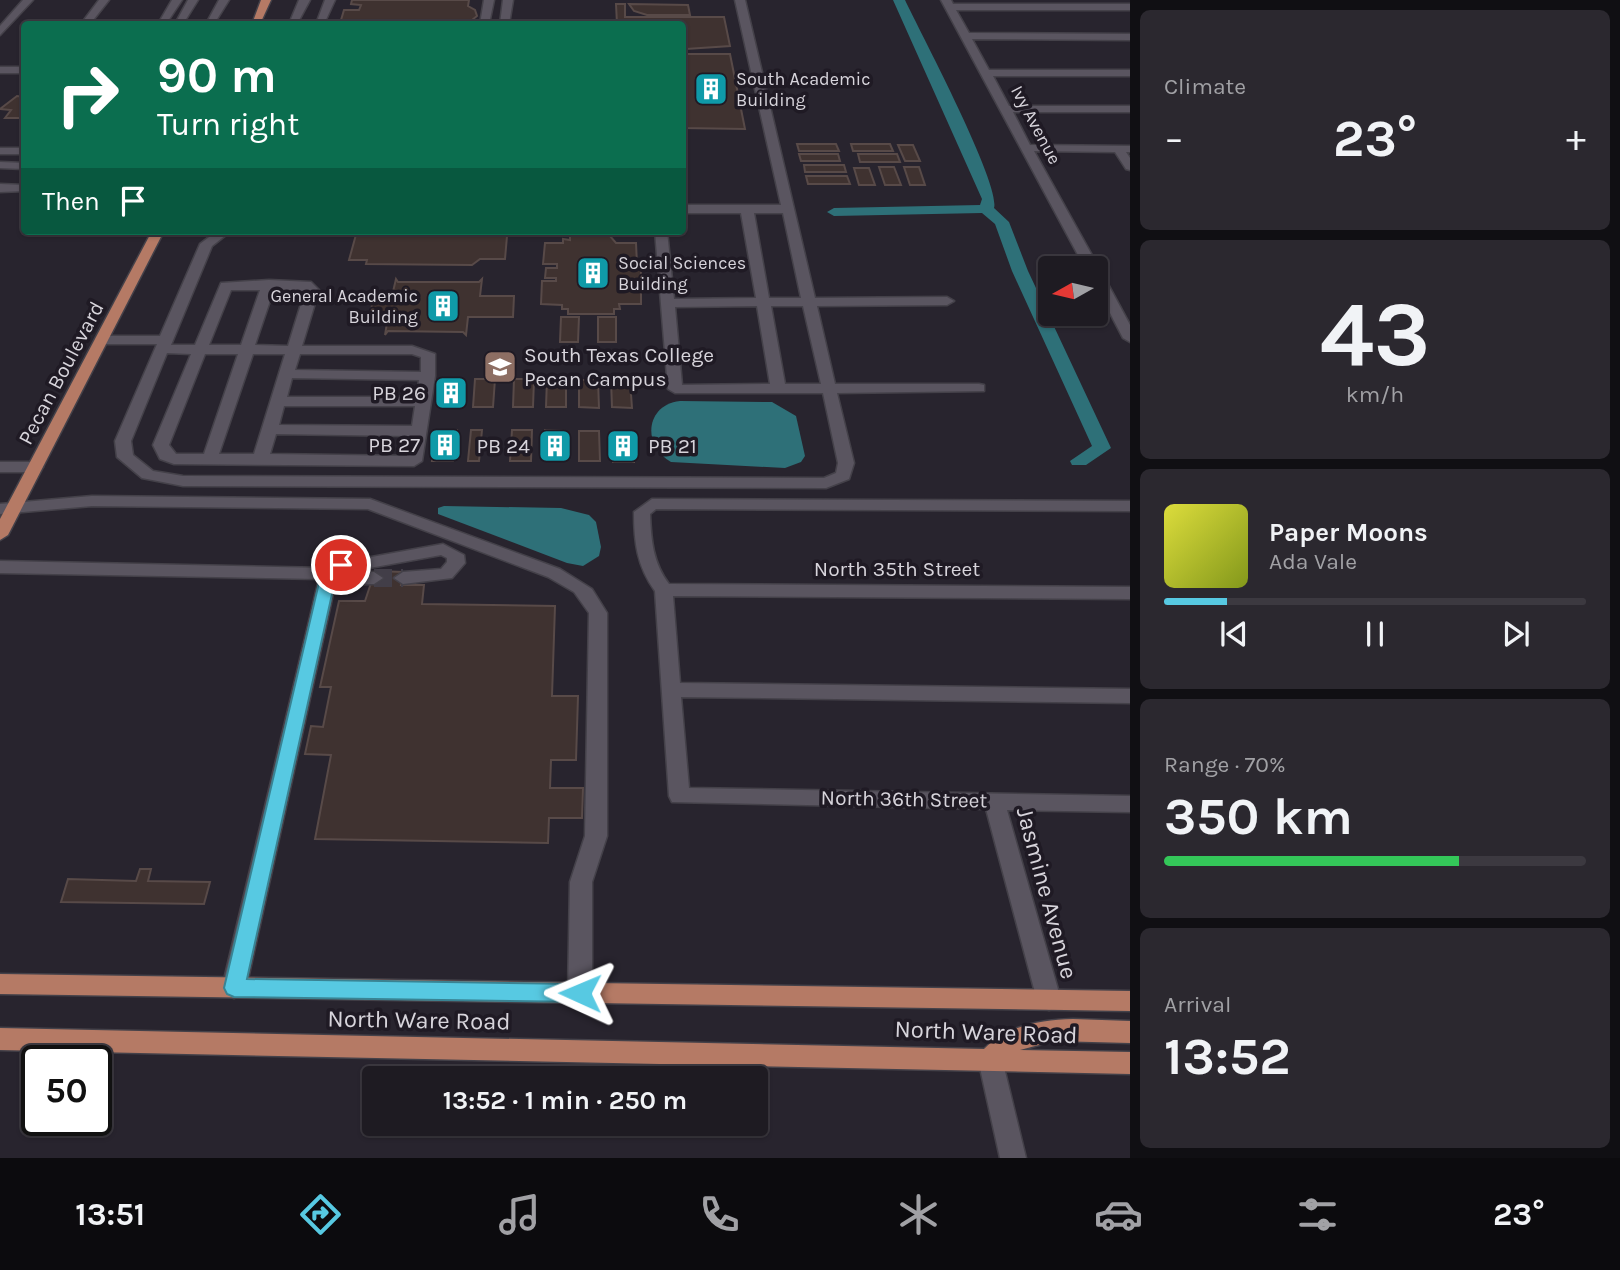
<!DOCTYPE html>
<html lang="en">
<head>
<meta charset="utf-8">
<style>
  body { margin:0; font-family:Karla,sans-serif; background:#2b282f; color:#f1f3f6; height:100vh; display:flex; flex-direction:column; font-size:26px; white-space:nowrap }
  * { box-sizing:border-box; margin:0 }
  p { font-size:23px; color:#a1a1a5 }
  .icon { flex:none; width:38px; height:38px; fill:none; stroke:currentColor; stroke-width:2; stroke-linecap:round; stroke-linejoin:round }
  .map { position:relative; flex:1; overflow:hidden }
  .details { display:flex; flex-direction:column; gap:10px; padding:10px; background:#100f13; width:490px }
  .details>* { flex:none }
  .banner { position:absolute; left:21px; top:21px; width:665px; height:214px; border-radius:7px; box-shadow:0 2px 5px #0004,0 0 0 2px #3c3940; background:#0b6e4f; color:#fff; overflow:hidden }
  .needle { width:46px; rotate:262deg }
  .controls { position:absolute; left:1038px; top:256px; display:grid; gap:14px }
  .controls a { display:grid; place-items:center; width:70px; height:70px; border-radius:7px; background:#1e1b22; box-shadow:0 2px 5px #0004,0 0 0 2px #3c3940; font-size:35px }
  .speed { position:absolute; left:21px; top:1045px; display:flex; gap:14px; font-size:35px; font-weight:700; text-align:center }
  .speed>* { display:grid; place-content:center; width:91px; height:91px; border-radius:50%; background:#1e1b22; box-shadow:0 2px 5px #0004,0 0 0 2px #3c3940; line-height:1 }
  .speed .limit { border:4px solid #111; border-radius:10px; background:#fff; color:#111 }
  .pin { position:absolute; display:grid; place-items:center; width:60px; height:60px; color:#fff; margin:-30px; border:4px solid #fff; border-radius:50%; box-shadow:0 2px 7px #0007 }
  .me { position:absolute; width:77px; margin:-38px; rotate:271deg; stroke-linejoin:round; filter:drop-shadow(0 0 5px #0008) }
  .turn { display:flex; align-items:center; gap:24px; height:147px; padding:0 21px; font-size:32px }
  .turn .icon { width:91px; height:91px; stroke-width:2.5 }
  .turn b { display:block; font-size:49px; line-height:60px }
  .then { display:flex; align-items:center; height:66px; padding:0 21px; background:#0003; gap:14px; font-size:26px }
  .big { font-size:52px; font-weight:700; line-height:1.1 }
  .details .tile { flex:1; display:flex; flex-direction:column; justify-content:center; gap:10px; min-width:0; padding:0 24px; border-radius:10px; background:#2b282f }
  .details .dial { align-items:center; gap:0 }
  .dial b { font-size:91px; line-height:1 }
  .song { display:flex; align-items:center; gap:21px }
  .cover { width:84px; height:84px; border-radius:10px; background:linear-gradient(135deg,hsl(60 70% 55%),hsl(70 70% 35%)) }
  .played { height:7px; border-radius:4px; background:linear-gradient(90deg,#57c9e2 15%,#3c3940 15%) }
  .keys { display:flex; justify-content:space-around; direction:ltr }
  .heat { display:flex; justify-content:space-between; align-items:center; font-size:38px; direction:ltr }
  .charge { height:10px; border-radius:5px; background:linear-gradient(90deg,#34c759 70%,#3c3940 0) }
  .trip { position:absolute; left:362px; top:1066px; width:406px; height:70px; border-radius:7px; background:#1e1b22; box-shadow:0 2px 5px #0004,0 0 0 2px #3c3940; font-weight:700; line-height:70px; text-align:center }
  .dock { display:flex; height:112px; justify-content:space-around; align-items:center; background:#0c0b0e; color:#a1a1a5 }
  .dock .icon { width:49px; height:49px }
  .dock .on { color:#57c9e2 }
  .dock b { font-size:32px; color:#f1f3f6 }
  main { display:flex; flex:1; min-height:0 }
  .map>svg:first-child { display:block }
  .water { fill:#2e7078 }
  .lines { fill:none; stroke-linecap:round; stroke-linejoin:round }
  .canal { fill:#2e7078; fill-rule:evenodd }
  .building { fill:#3f3230; stroke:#584a48; stroke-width:2 }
  .minor-tunnel { stroke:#423e48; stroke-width:18; stroke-dasharray:18 9; stroke-linecap:butt }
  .minor-casing { stroke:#444149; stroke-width:3 }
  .major-casing { stroke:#444149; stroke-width:3 }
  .minor { fill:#5a5560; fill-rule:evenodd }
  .major { fill:#b57a65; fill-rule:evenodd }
  .route { fill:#57c9e2; stroke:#398393; stroke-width:2 }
  .labels { text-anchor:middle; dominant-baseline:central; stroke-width:7; stroke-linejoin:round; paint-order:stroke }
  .far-poi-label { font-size:18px; fill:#d7d4db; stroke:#1f1a24; text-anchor:start }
  .far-street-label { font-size:18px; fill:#d7d4db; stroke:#1f1a24 }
  .poi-label { font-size:21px; fill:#d7d4db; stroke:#1f1a24; text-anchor:end }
  .street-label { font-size:21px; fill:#d7d4db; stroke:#1f1a24 }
  .near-street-label { font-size:24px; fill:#d7d4db; stroke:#1f1a24 }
</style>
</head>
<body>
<main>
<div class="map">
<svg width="1130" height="1158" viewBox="0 0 1130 1158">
  <rect width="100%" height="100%" fill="#28242e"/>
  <g class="water">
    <path d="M680,401L772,402L796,416L805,456L801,462L785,468L671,462C642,446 645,405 680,401Z"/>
    <path d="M444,506L561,508L589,515L596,522L601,547L599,556L583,566L567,563L438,514V508Z"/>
  </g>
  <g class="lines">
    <path class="canal" d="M893,0H905C920,32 1001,184 994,208L1009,222L1028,271L1111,448L1086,465H1072L1070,461L1092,446L1012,271L995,224L982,213L834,216L827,212L834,208L980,205L982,199Z"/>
  </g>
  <g class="building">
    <path d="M352,0H469L468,6L475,10L477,16L467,24H354L356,20H341L344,10H359L361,5L351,4Z"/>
    <path d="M616,4H625V17H724L730,46L686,49L682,46V24H617Z"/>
    <path d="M629,4L688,5L690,15H647L634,11Z"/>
    <path d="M682,54H730L745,129L682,128Z"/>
    <path d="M17,96L24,97V118H5L11,110L0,109Z"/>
    <path d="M797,144H836L839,151H799Z"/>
    <path d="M851,144H890L893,151H853Z"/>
    <path d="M898,145H913L920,161H905Z"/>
    <path d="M799,154H838L840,161H801Z"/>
    <path d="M858,154H897L900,162H860Z"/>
    <path d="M804,165H844L846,172H805Z"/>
    <path d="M879,167H894L901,185H885Z"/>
    <path d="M904,167H919L925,185H910Z"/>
    <path d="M854,168H869L875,185H859Z"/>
    <path d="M806,176H847L850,184H808Z"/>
    <path d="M357,231H476L483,233L482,236H507L505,259H480L472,265L366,264L367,260H349Z"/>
    <path d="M570,236H610L616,243H636L637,264H641V304H619L620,309H614V314H568V309H562V305L541,304L542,281H556V278H545L546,268H557V264H543L545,243H563V239L570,240Z"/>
    <path d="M396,279L398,282H479L482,279L480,296H514L513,317H468L466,335L463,332L388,331L385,335L388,317H368L369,313H371L373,295L392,296Z"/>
    <path d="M561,317H579L578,342H560Z"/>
    <rect x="598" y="317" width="18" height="25"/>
    <path d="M443,379H462L460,407H440Z"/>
    <path d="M475,379H495L493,407H473Z"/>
    <path d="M514,379H534L533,407H513Z"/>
    <path d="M547,379H566V407H546Z"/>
    <path d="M579,380H598L599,408L579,407Z"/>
    <path d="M611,380H630L632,408L612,407Z"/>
    <path d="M436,430H457L453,461H432Z"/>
    <path d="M471,430H482L479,461H468Z"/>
    <path d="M512,430H532L531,461H510Z"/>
    <path d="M545,430L566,431V461H544Z"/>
    <path d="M579,431H599L600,461H579Z"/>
    <path d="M612,431H633L634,462H613Z"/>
    <path d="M375,571L404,572L401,585H424L422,604L555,606L552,696H578L576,760H551L550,788H583L582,818H549L548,843L315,839L331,755L305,754L311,726L323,727L331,687H320L339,601H365Z"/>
    <path d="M140,869H151L148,881L210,882L204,904L61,902L68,879L136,881Z"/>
  </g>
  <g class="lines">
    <path class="minor-tunnel" d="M374,578H403"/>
    <defs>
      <g id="minor">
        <path d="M23,0H33L0,35V26Z"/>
        <path d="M99,0H109L90,24H81Z"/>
        <path d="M172,0H182L166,24H158Z"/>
        <path d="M188,0H198L183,24H175Z"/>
        <path d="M219,0H229L214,24H206Z"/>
        <path d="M299,0H310L297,24H289Z"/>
        <path d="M325,0H335L324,24H316Z"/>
        <path d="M484,0H494L489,24H480Z"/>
        <path d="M503,0H513L509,24H500Z"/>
        <path d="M735,0H745L815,298L947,297L954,301L947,305L817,306L835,384H979L984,385V391L837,393L854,463L849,479L826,488L183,486L142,478L117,457L115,441L157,344H103L96,340L103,336H160L200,244L217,231H231L212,246L171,345H195L221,283L269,280L311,282L319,290L302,346H412L435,354V376L422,461L414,466L174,464L160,459L153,445L191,354L167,353L131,441L133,455L153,471L183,476L824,478L836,473L838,463L823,393H675L668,389L655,231H667L674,299L756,298L741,213H682V205H781ZM754,213H783L801,298H769ZM274,289L305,291L288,346L255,345ZM231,290H260L241,345H209ZM757,306L770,384L682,385L675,307ZM771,306H803L821,384H785ZM205,354H238L204,454H176L169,445ZM253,354H285L254,454H219ZM300,354H412L421,357V372L295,370ZM292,378L419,380L417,397H287ZM284,406H415L412,426L279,425ZM276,434L410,436L407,456L270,454Z"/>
        <path d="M941,0H951L953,4H1130V10H956L969,33L1130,34V40L972,39L989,70H1130V76H993L1009,106H1130V112H1013L1030,145L1130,146V152H1126L1130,158V170L1126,169L1115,152L1034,151L1099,268L1097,271L1096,268H1085Z"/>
        <rect x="0" y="67" width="24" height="6"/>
        <rect x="0" y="148" width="24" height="6"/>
        <path d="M0,162L24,163V169L0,168Z"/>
        <path d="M0,184L24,185V191L0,192Z"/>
        <path d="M1096,271L1103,275L1130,325V342L1123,338L1096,286Z"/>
        <path d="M0,462H35L43,467L35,472H0Z"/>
        <path d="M92,496L370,499L560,569L592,589L607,613V836L592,882V993L588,1000L580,1003L572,1000L568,993L570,882L585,836L589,613L574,592L548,577L368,509L92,506L0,514V504Z"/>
        <path d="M652,499L1130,501V511L656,509L650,514C651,540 653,563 669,584L1130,587V599L673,596L680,683L1130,689V703L681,697L689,788L1130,796V812L1007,810L1061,1000L1057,1007L1049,1010L1041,1007L1037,1000L986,809L672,802L669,796L655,591C637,566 634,542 634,512Z"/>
        <path d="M443,544L464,555L465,563L452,578L403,584L394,578L403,572L441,569L447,562V558L441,555L342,573L374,572L383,578L374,584L335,585L246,988L242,995L234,998L226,995L222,988L319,579L0,573V561L325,568L341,559L366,558Z"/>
        <path d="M990,1048L999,1051L1002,1059L1026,1158H1000L978,1059L981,1051Z"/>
      </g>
      <g id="major">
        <path d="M261,0H271L260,24H252Z"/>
        <path d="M152,231H164L8,535L0,540V519Z"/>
        <path d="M0,974L1130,991V1011L0,994Z"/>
        <path d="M1073,1019L1130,1021V1043L1054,1041L1020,1050L1130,1052V1074L0,1050V1028L984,1049C1009,1025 1040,1020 1073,1019Z"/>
      </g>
    </defs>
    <use href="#minor" class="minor-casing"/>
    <use href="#major" class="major-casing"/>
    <use href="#minor" class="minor"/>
    <use href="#major" class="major"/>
  </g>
  <path class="route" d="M341,560L348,565L336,576L247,979L580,984L588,987L591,993L588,1000L580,1002L234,997L227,994L224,988L321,574Z"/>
  <defs>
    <symbol id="building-square" viewBox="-11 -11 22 22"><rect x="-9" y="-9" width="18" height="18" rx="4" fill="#0f9aa8" stroke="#1f1a24"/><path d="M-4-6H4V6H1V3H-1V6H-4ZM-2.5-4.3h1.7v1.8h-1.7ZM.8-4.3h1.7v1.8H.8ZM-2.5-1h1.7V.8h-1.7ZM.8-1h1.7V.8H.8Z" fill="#fff"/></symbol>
    <symbol id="university-square" viewBox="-11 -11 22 22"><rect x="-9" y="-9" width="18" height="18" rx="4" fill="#8d6e63" stroke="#1f1a24"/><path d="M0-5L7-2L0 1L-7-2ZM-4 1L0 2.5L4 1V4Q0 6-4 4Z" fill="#fff"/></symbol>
  </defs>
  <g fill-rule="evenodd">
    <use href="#building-square" x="692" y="70" width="38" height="38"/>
    <use href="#building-square" x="574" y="254" width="38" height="38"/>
    <use href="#building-square" x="424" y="287" width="38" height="38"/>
    <use href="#university-square" x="481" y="348" width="38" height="38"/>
    <use href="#building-square" x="432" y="374" width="38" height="38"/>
    <use href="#building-square" x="426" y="426" width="38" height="38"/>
    <use href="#building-square" x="536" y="427" width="38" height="38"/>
    <use href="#building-square" x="604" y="427" width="38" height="38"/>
  </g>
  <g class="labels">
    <g class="far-poi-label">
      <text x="736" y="79">South Academic<tspan x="736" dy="21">Building</tspan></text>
      <text x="618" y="263">Social Sciences<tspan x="618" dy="21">Building</tspan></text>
      <text x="418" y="296" text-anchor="end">General Academic<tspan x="418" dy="21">Building</tspan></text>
    </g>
    <g class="far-street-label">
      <text transform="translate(1036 125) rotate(62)">Ivy Avenue</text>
    </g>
    <g class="poi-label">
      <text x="524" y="355" text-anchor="start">South Texas College<tspan x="524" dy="24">Pecan Campus</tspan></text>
      <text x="426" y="393">PB 26</text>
      <text x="420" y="445">PB 27</text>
      <text x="530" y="446">PB 24</text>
      <text x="648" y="446" text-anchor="start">PB 21</text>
    </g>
    <g class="street-label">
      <text transform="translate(61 373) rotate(-62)">Pecan Boulevard</text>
      <text x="897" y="569">North 35th Street</text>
      <text transform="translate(904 799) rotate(1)">North 36th Street</text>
    </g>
    <g class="near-street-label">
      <text transform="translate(1047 893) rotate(75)">Jasmine Avenue</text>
      <text transform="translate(419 1020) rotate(1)">North Ware Road</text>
      <text transform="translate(986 1032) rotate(2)">North Ware Road</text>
    </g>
  </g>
</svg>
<div class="controls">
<a><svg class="needle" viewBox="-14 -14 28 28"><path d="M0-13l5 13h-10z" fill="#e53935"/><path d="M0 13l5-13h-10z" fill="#a1a1a5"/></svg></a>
</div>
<div class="speed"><div class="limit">50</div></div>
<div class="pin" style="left:341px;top:565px;background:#d93025"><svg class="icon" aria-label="arrive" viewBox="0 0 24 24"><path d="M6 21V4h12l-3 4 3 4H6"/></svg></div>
<svg class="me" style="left:580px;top:993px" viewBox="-20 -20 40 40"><path d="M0-17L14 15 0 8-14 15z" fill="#57c9e2" stroke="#fff" stroke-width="4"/></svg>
<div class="trip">13:52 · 1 min · 250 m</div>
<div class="banner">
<div class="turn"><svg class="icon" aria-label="right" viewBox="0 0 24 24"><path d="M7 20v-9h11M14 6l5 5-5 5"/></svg><div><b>90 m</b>Turn right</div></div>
<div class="then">Then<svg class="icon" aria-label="arrive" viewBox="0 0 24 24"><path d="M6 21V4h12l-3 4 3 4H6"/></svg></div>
</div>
</div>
<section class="details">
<div class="tile"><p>Climate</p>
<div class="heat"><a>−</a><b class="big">23°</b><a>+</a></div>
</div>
<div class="tile dial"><b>43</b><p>km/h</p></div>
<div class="tile">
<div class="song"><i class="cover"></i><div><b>Paper Moons</b><p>Ada Vale</p></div></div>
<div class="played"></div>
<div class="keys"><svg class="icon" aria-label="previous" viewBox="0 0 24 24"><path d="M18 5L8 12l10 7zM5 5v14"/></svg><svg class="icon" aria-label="pause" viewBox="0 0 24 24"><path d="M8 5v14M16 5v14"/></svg><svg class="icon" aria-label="next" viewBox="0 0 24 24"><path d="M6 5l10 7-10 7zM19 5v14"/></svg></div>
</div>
<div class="tile"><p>Range · 70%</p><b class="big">350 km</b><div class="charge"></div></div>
<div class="tile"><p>Arrival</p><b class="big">13:52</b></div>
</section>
</main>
<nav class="dock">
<b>13:51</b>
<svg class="icon on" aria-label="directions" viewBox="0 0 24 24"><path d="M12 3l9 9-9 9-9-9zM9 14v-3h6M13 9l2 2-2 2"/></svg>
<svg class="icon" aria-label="music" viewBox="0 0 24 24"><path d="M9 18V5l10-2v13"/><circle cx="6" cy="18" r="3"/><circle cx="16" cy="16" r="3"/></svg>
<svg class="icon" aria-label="phone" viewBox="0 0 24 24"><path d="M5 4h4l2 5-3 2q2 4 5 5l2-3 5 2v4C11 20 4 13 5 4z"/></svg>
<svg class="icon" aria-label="climate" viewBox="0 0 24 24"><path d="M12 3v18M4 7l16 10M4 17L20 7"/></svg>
<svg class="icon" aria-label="car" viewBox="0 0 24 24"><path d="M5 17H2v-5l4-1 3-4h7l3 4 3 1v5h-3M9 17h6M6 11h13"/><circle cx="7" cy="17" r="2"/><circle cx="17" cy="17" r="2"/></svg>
<svg class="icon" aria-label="filters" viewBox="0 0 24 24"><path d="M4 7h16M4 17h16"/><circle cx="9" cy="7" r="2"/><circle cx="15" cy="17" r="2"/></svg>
<b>23°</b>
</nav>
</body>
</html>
